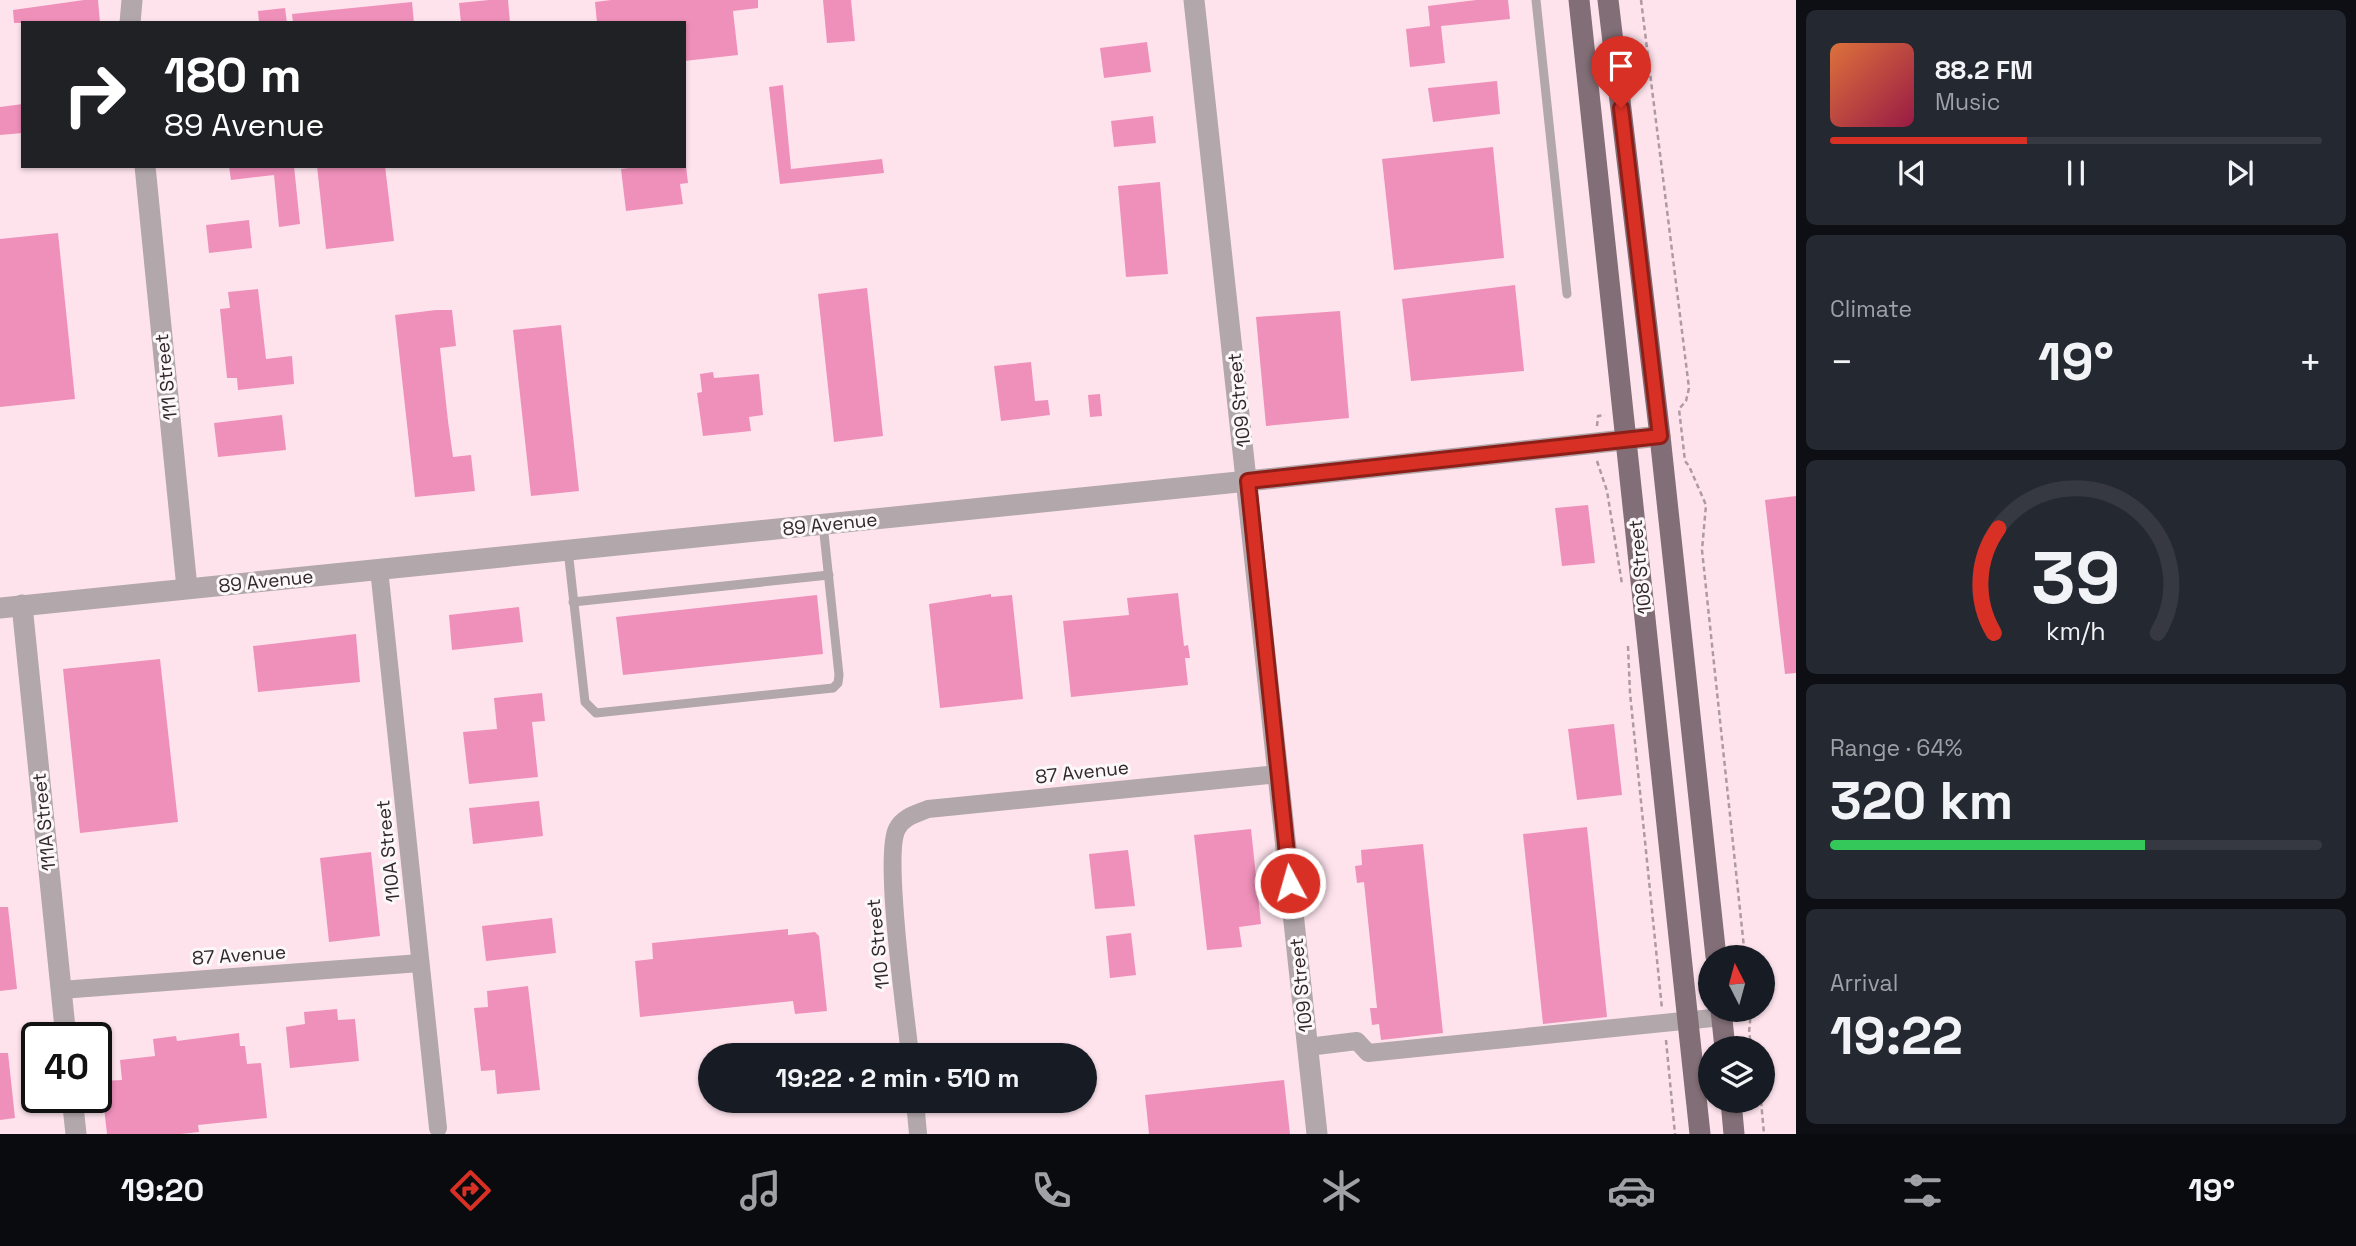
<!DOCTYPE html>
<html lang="en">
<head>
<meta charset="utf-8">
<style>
  body { margin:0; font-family:"Space Grotesk",sans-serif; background:#242831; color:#f1f3f6; height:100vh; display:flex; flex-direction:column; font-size:26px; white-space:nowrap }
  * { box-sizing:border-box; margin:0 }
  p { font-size:23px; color:#9ea1a6 }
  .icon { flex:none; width:38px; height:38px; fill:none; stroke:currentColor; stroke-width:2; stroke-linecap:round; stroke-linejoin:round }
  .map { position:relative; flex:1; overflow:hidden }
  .details { display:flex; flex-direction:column; gap:10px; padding:10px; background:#0d0f14; width:560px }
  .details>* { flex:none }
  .guide { position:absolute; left:21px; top:21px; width:665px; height:147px; border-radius:0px; box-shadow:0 2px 5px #0004; background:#202124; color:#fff; overflow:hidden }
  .needle { width:46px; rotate:354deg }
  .controls { position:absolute; left:1698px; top:945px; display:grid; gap:14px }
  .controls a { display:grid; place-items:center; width:77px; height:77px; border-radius:50%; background:#171b24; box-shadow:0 2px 5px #0004; font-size:35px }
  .speed { position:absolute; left:21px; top:1022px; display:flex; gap:14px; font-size:35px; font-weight:700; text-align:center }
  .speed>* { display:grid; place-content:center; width:91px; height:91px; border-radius:50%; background:#171b24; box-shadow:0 2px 5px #0004; line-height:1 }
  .speed .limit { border:4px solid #111; border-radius:10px; background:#fff; color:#111 }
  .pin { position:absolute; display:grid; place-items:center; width:60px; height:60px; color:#fff; margin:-72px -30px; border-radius:50% 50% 50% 0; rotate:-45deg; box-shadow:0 0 7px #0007 }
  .pin .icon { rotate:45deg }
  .me { position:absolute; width:77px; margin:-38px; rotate:354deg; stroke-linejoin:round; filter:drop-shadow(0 0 5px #0008) }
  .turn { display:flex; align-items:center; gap:24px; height:147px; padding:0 28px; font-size:32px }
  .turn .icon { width:91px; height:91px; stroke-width:2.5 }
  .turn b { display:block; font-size:49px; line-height:60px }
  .big { font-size:52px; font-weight:600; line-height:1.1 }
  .details .card { flex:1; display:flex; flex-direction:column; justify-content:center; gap:10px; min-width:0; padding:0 24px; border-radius:10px; background:#242831 }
  .details .dial { align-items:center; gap:0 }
  .dial svg { height:182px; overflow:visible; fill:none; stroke:#363941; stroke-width:7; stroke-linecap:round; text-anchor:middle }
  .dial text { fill:#f1f3f6; stroke:none }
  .song { display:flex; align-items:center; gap:21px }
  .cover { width:84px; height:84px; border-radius:10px; background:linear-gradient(135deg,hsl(20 70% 55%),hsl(340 70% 35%)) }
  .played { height:7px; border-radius:4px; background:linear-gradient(90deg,#d93025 40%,#363941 40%) }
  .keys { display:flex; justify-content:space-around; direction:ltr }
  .heat { display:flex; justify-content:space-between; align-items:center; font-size:38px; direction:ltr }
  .charge { height:10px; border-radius:5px; background:linear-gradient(90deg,#34c759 64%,#363941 0) }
  .trip { position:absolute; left:698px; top:1043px; width:399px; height:70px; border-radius:35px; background:#171b24; box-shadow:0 2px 5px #0004; font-weight:600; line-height:70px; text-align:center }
  .tabs { display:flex; height:112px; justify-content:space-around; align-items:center; background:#090b0e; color:#9ea1a6 }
  .tabs .icon { width:49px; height:49px }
  .tabs .selected { color:#d93025 }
  .tabs b { font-size:32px; color:#f1f3f6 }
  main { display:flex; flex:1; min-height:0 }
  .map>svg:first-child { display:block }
  .building { fill:#ef90ba }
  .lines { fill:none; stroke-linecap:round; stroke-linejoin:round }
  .path { stroke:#ae9aa1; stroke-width:2.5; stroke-dasharray:5 3.5; stroke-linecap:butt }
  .service { stroke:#b2a7ab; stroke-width:9 }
  .minor { stroke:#b2a7ab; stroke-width:18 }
  .tertiary { stroke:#b2a7ab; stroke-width:21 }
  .primary { stroke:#826e76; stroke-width:21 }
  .route-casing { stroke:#8d1f18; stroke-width:18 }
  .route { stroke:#d93025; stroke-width:12 }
  .labels { text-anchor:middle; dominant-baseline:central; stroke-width:6; stroke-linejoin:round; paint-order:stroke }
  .street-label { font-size:19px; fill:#31272b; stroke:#fcf7f9 }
</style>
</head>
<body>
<main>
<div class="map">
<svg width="1796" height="1134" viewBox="0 0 1796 1134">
  <rect width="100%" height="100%" fill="#fee3ed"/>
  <g class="building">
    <path d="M84,0H98L100,23H14L13,10Z"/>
    <path d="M489,0H508L510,23H461L459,3Z"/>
    <path d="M611,0H758V8L733,11L738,55L684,61V23H597L595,2Z"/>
    <path d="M823,0H851L855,41L827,43Z"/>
    <path d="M1476,0H1508L1510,19L1441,26L1445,63L1410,67L1406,29L1430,26L1428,6Z"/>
    <path d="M412,2L414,23H293L292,14Z"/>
    <path d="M285,8L287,23H259L258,11Z"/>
    <path d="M1147,42L1151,72L1104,78L1100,48Z"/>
    <path d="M1497,81L1500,114L1433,122L1428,88Z"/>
    <path d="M783,85L791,169L882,159L884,173L780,184L769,87Z"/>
    <path d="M23,104V133L0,135V107Z"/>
    <path d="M1153,116L1156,143L1114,147L1111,121Z"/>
    <path d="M1493,147L1504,258L1394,270L1382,159Z"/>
    <path d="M229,166H294L300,224L279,227L274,175L231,180Z"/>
    <path d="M317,166H385L394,241L326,249Z"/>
    <path d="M646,166L650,168L686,166L688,183L680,184L683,204L626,211L621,169Z"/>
    <path d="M1160,182L1168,274L1126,277L1118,186Z"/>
    <path d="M249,220L252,248L209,253L206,225Z"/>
    <path d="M58,233L75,399L0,407V239Z"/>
    <path d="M1515,285L1524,371L1411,381L1402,299Z"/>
    <path d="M867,288L883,436L834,442L818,294Z"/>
    <path d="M258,289L266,359L292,356L294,384L238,390L237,378H227L220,309L230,308L228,292Z"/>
    <path d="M436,310H452L456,346L440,348L448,421L453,457L471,455L475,491L415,497L395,315Z"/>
    <path d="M1340,311L1349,418L1266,426L1256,317Z"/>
    <path d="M561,325L579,491L531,496L513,330Z"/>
    <path d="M1031,362L1035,401L1048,400L1050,415L1001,421L994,366Z"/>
    <path d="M713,372L714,378L759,374L763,415L749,417L751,431L703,436L697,393L702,392L700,374Z"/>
    <path d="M1100,394L1102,416L1090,417L1088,395Z"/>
    <path d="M282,415L286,450L218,457L214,423Z"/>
    <path d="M1796,496V673L1785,674L1765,500Z"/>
    <path d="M1588,505L1595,563L1562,566L1555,508Z"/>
    <path d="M1178,593L1184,646L1188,645L1190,658H1185L1188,685L1071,697L1063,621L1129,615L1127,598Z"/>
    <path d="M991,594V597L1012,595L1023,699L940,708L929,604Z"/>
    <path d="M817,595L823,654L623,675L616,617Z"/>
    <path d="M519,607L523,642L452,650L449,615Z"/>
    <path d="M356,634L360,682L258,692L253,646Z"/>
    <path d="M160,659L178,822L80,833L63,669Z"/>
    <path d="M542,693L545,721L532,722L538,777L469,784L463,732L497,729L494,698Z"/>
    <path d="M1614,724L1622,795L1577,800L1568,729Z"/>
    <path d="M539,801L543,836L473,844L469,808Z"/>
    <path d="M1587,827L1607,1017L1543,1024L1523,834Z"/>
    <path d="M1251,829L1261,924L1239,927L1242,947L1207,950L1194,835Z"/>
    <path d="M1423,844L1443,1033L1381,1040L1379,1024L1372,1025L1370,1008H1377L1364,882L1357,883L1355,866L1362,865L1361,850Z"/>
    <path d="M1128,850L1135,906L1095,909L1089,854Z"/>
    <path d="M371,852L380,936L329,942L320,858Z"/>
    <path d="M0,907H8L17,989L0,991Z"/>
    <path d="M552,918L556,953L486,961L482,926Z"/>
    <path d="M788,929V935L815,932L819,936L827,1011L795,1014L793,1001L640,1017L635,961L653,959L652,943Z"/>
    <path d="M1131,933L1136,975L1110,978L1106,936Z"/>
    <path d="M528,986L540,1090L497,1094L495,1070L481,1071L474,1008L488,1007L487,991Z"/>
    <path d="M337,1009L338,1020L355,1019L359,1061L290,1068L286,1027L305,1024L304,1012Z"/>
    <path d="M239,1033L240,1046H245L247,1064L261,1063L267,1118L198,1125L199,1132L181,1134H107L101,1081L122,1080L120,1060L155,1056L153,1039L176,1036L177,1041Z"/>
    <path d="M0,1053H8L15,1118L0,1120Z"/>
    <path d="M1284,1080L1290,1134H1149L1145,1095Z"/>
  </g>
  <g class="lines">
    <g class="path">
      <path d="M1641,0L1689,388L1686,401L1679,409L1685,461L1689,466L1706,505L1702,550L1745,957"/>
      <path d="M1597,426L1598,416L1605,415"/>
      <path d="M1597,461L1607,491L1622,584"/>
      <path d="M1628,646L1630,693L1662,1009"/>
      <path d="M1751,1010L1749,1033L1752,1048"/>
      <path d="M1666,1040L1675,1134"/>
      <path d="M1761,1101L1764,1134"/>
    </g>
    <g class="service">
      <path d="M1536,0L1567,294"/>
      <path d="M568,550L585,702L596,713L833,688L838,683L839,675L823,524"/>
      <path d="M573,602L829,575"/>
    </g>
    <g class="minor">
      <path d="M379,569L438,1128"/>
      <path d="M61,990L420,963"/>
      <path d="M1308,1047L1357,1041L1368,1053L1722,1017"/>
      <path d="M910,1055C906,1017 883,855 897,829C903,817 916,814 928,809L1278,774"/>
      <path d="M915,1101L918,1134"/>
    </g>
    <g class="tertiary">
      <path d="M1194,0L1317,1134"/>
      <path d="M130,23L132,0"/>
      <path d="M145,166L187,588"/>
      <path d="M22,605L66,1038"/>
      <path d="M0,608L1248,481L1660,436"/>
      <path d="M72,1097L76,1134"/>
    </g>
    <g class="primary">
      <path d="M1579,0L1700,1134"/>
      <path d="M1608,0L1660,436L1716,957"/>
      <path d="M1721,1010L1725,1048"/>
      <path d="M1731,1101L1734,1134"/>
    </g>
  </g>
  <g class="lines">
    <defs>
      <path id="route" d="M1290,883L1248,481L1660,436L1621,108"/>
    </defs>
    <use href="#route" class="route-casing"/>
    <use href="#route" class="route"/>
  </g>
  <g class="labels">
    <g class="street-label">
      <text transform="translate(166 377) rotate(-96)">111 Street</text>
      <text transform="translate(1239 400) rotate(-96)">109 Street</text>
      <text transform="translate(830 524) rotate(-6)">89 Avenue</text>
      <text transform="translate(1640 567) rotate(-96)">108 Street</text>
      <text transform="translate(266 581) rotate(-6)">89 Avenue</text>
      <text transform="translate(1082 772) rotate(-6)">87 Avenue</text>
      <text transform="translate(44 822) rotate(-96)">111A Street</text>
      <text transform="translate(388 851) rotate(-96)">110A Street</text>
      <text transform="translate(878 944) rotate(-96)">110 Street</text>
      <text transform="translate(239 955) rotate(-4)">87 Avenue</text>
      <text transform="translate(1301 985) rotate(-96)">109 Street</text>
    </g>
  </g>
</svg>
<div class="controls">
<a><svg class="needle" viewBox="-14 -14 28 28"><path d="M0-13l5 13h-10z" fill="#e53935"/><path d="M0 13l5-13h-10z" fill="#9ea1a6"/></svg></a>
<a><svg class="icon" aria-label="layers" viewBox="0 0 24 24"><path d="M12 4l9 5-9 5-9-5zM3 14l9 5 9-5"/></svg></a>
</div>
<div class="speed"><div class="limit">40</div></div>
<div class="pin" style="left:1621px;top:108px;background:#d93025"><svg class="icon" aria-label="arrive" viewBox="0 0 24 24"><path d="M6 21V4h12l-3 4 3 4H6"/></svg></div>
<svg class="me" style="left:1290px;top:883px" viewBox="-20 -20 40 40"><circle r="17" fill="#d93025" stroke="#fff" stroke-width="3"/><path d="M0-11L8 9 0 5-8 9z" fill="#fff"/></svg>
<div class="trip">19:22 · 2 min · 510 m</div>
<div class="guide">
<div class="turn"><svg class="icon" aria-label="right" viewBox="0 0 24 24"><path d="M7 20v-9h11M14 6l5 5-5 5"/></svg><div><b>180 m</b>89 Avenue</div></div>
</div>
</div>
<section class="details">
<div class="card">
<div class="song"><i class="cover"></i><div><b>88.2 FM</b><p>Music</p></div></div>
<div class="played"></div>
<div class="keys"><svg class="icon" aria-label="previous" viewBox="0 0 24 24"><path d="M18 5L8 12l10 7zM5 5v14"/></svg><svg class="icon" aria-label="pause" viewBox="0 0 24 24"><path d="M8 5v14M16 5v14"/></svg><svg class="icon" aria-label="next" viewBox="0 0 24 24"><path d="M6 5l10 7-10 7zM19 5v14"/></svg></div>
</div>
<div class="card"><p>Climate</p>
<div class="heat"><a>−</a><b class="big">19°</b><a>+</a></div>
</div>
<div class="card dial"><svg viewBox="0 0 100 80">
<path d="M14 69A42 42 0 1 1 86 69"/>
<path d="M14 69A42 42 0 0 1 16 23" stroke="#d93025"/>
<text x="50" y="56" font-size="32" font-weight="700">39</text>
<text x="50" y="72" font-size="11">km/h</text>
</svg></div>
<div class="card"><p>Range · 64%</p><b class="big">320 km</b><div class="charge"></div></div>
<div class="card"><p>Arrival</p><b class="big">19:22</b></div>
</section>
</main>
<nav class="tabs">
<b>19:20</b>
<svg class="icon selected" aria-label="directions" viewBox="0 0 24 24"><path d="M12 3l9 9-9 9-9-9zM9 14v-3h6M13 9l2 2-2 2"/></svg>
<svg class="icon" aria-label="music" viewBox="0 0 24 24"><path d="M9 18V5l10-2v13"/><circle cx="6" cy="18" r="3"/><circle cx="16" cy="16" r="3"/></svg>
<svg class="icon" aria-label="phone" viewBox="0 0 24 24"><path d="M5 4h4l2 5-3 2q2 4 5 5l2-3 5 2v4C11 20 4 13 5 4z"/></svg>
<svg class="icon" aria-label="climate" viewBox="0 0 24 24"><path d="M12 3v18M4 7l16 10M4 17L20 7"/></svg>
<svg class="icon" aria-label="car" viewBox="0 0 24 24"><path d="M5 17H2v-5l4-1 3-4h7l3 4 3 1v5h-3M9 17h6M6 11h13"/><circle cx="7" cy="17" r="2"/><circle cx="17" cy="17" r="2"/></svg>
<svg class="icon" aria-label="filters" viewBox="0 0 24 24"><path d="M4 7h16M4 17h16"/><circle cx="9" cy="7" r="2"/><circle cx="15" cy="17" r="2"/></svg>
<b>19°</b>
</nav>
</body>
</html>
